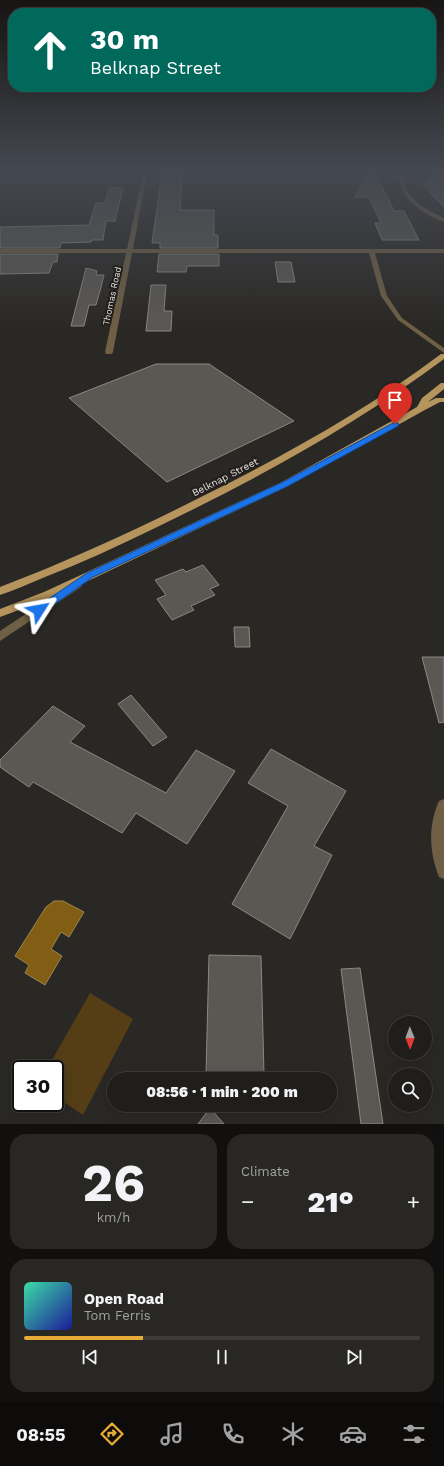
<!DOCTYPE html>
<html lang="en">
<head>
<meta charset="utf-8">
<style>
  body { margin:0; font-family:"Work Sans",sans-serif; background:#282724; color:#f1f3f6; height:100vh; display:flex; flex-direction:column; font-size:15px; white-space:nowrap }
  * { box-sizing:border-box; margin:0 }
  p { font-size:13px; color:#a2a2a3 }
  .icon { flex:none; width:22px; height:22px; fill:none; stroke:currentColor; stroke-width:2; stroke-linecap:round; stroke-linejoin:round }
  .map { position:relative; height:1124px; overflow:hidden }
  .panel { display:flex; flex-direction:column; gap:10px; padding:10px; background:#12100f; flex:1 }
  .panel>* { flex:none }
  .top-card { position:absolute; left:8px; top:8px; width:428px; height:84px; border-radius:16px; box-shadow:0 4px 16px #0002,0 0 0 1px #3d3c3a; background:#00695c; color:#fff; overflow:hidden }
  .needle { width:26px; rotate:179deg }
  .controls { position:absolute; left:388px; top:1016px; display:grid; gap:8px }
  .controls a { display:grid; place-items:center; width:44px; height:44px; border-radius:50%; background:#201e1b; box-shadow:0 4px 16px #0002,0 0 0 1px #3d3c3a; font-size:20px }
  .speed { position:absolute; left:12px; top:1060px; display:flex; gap:8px; font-size:20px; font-weight:700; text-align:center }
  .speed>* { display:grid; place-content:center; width:52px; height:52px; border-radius:50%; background:#201e1b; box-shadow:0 4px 16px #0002,0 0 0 1px #3d3c3a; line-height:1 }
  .speed .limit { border:2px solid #111; border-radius:6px; background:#fff; color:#111 }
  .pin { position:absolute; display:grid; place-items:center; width:34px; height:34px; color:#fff; margin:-41px -17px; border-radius:50% 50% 50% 0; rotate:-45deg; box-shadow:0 0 4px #0007 }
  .pin .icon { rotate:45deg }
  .me { position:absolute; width:44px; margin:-22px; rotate:56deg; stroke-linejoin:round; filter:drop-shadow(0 0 3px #0008) }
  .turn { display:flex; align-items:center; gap:14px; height:84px; padding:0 16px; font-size:18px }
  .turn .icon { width:52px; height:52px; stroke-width:2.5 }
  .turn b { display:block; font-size:28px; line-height:34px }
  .big { font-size:30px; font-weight:800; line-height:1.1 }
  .panel .card { flex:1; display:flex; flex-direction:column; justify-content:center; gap:6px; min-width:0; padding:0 14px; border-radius:16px; background:#282724 }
  .panel .dial { align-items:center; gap:0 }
  .dial b { font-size:52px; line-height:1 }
  .song { display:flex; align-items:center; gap:12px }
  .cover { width:48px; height:48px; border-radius:6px; background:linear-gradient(135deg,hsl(160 70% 55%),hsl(240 70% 35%)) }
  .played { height:4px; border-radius:2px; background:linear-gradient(90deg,#e8ab37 30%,#3d3c3a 30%) }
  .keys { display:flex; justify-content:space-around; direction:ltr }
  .heat { display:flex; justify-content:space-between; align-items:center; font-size:22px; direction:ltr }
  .panel .tiles { flex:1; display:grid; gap:10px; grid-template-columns:1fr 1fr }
  .card:last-child { grid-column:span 2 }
  .trip { position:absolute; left:107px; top:1072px; width:230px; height:40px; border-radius:20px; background:#201e1b; box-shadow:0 4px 16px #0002,0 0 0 1px #3d3c3a; font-weight:800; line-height:40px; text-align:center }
  .tabs { display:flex; height:64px; justify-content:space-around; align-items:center; background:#0d0c0b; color:#a2a2a3 }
  .tabs .icon { width:28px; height:28px }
  .tabs .selected { color:#e8ab37 }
  .tabs b { font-size:18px; color:#f1f3f6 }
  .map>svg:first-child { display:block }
  .green { fill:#553e15 }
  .water { fill:#825d14; stroke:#9f8551 }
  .building { fill:#5b5854; stroke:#8b8883 }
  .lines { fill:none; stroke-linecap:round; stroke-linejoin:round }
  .street { fill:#6f5f45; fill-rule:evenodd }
  .primary { fill:#b5945d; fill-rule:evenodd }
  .route { fill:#1a73e8; stroke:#114b97 }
  .labels { text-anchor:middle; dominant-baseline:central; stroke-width:4; stroke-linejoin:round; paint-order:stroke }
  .far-street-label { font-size:9px; fill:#e4e2e0; stroke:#211e1b }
  .street-label { font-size:10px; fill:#e4e2e0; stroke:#211e1b }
</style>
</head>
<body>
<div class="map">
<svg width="444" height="1124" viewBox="0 0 444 1124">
  <rect width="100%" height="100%" fill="#2a2824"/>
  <path class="green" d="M90,993L133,1019L83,1115L55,1096V1069H47Z"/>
  <path class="water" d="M54,901H63L84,912L69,937L61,932L51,949L62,956L45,985L25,973L29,965L15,956L46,907Z"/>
  <g class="building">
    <path d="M368,173H375L394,211H404L419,240H382L375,223H381L369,197H355Z"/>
    <path d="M436,173H444V207L423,185Z"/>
    <path d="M162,174H182L180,210H214V235H218V248H160V243H152Z"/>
    <path d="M109,188H123L115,221H106L103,240H92L91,242L61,243L60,248H0V227L89,225L96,203H105Z"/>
    <path d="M0,254H58L57,262H53L49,273L0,274Z"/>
    <path d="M159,254H219V266H187L186,272H157Z"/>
    <path d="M275,262H291L295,282H278Z"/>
    <path d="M86,268L97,271L96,275H104L100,291L96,305H89L84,326H71Z"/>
    <path d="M151,285H166L164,311H172L171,331H146Z"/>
    <path d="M156,364H209L294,421L167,482L69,398Z"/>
    <path d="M203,565L219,585L210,589L215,595L191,606L194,610L172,620L157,599L166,595L155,580L183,569L186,572Z"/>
    <path d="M234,627H249L250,647H235Z"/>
    <path d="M422,657H444V722L439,723Z"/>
    <path d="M131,695L167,737L153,746L118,704Z"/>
    <path d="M53,706L85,726L70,742L166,793L196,750L235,771L187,844L136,813L122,833L33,782L29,787L0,767V760Z"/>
    <path d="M271,749L346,791L314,846L332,855L290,939L232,904L288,806L248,783Z"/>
    <path d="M209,955L261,956L264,1075L206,1074Z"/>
    <path d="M360,968L383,1124H361L341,969Z"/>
    <path d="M210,1108L224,1124H198Z"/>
  </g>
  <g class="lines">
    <g class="street">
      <path d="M143,173H147L133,249H444V253H375L387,296L402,318L444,348V353L398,320L381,296L369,253H132L113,352L112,354H106L105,352L126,253H0V249H127Z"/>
      <path d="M400,173H404C402,198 425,209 444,218V222C423,214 397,198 400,173Z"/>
      <path d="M77,580L81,581L82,584L81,587L0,641V631Z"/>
      <path d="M444,799V879L439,877C429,852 428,825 439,801Z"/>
    </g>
    <g class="primary">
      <path d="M441,354H444V359C353,427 253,481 151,530C116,547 81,563 45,577C30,583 15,590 0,595V587C71,560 140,528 207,494C289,453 368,409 441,354Z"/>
      <path d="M441,383H444V389L428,402L436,398H444V402H440L423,411L288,486L52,598L0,617V609L44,592L282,482L417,407L422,398Z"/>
    </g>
  </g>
  <linearGradient id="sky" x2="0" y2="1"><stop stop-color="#171614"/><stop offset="0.52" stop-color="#444850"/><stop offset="1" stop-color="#444850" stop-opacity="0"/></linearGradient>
  <rect width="444" height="330" fill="url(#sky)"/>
  <path class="route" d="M395,422L399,424L398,426L288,486L93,577L42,613H35L34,610L35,608L87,573L283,482Z"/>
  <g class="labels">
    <g class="far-street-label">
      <text transform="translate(112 296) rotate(-78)">Thomas Road</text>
    </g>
    <g class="street-label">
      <text transform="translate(225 477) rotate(-27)">Belknap Street</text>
    </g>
  </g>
</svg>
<div class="controls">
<a><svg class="needle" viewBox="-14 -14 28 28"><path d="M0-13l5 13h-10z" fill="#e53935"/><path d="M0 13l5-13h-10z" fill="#a2a2a3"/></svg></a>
<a><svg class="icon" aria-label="search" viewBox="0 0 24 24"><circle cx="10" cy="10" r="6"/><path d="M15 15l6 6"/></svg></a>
</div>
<div class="speed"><div class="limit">30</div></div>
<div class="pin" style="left:395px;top:424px;background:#d93025"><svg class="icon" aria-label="arrive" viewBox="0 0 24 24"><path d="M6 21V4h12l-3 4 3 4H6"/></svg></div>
<svg class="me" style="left:39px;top:610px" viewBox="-20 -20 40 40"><path d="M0-17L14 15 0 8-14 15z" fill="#1a73e8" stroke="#fff" stroke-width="4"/></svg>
<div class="trip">08:56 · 1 min · 200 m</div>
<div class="top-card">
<div class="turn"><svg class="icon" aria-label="ahead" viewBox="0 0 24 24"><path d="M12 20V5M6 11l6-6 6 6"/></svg><div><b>30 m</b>Belknap Street</div></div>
</div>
</div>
<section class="panel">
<div class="tiles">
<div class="card dial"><b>26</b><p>km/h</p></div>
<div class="card"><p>Climate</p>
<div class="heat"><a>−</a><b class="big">21°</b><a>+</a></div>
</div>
<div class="card">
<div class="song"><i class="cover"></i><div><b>Open Road</b><p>Tom Ferris</p></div></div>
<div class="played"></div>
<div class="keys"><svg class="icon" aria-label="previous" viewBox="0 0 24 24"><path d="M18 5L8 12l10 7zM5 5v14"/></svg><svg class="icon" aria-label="pause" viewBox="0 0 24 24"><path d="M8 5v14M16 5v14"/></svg><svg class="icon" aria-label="next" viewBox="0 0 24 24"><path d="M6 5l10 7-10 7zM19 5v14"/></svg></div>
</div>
</div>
</section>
<nav class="tabs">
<b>08:55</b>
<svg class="icon selected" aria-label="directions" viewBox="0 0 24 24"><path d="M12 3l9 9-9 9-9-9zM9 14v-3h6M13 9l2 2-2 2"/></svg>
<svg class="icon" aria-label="music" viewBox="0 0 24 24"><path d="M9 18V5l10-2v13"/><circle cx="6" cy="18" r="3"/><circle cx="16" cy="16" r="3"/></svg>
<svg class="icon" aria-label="phone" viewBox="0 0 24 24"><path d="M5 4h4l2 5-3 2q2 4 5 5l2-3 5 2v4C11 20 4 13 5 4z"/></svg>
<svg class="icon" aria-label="climate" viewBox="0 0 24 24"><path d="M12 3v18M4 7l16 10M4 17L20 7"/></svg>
<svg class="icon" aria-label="car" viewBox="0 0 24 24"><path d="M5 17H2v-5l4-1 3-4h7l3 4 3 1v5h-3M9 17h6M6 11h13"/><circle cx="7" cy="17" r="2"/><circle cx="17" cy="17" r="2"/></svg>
<svg class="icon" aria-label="filters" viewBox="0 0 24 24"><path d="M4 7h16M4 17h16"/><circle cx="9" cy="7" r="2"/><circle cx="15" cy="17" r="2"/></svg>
</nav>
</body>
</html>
